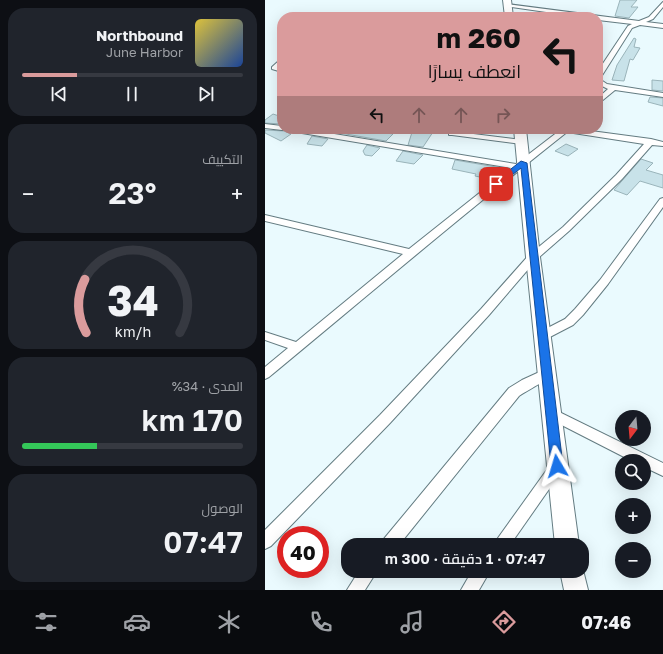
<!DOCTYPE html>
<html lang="ar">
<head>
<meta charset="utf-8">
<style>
  body { margin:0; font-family:"Golos Text",Cairo,sans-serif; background:#20242c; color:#f1f3f6; direction:rtl; height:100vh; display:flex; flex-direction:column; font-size:15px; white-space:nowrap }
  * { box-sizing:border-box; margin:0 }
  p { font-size:13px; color:#9ea1a6 }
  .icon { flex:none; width:22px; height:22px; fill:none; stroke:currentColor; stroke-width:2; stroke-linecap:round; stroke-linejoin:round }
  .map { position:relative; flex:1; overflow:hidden; direction:ltr }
  .sheet { display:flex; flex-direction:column; gap:8px; padding:8px; background:#0d0f14; width:265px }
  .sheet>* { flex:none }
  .banner { position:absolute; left:12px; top:12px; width:326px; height:122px; border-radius:16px; box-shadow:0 4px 16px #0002; direction:rtl; background:#da9b9c; color:#111; overflow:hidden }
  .needle { width:26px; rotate:196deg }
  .fabs { position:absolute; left:350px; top:410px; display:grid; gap:8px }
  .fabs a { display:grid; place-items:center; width:36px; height:36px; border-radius:50%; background:#171b24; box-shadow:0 4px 16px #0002; font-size:20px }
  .speed { position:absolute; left:12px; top:526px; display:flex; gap:8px; font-size:20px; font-weight:700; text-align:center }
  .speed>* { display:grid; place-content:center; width:52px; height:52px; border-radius:50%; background:#171b24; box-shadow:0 4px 16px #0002; line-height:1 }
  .speed .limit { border:6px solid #d22; background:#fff; color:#111 }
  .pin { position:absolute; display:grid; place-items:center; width:34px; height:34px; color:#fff; margin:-17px; border-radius:8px; box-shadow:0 2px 6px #0006 }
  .me { position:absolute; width:44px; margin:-22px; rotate:353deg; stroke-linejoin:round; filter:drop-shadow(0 0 3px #0008) }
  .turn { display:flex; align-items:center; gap:14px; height:84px; padding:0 16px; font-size:18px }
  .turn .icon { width:52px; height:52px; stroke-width:2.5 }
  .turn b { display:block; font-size:28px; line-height:34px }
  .lanes { display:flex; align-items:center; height:38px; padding:0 16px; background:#0003; justify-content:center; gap:20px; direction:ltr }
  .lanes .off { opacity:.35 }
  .big { font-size:30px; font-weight:600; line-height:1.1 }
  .sheet .tile { flex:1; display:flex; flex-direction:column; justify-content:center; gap:6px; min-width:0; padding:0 14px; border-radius:16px; background:#20242c }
  .sheet .dial { align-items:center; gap:0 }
  .dial svg { height:104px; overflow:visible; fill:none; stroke:#363941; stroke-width:7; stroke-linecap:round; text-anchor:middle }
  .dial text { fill:#f1f3f6; stroke:none }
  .song { display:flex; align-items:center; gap:12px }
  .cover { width:48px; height:48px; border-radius:6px; background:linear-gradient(135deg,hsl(50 70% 55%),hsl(220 70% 35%)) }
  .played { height:4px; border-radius:2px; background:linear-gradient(90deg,#da9b9c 25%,#363941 25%) }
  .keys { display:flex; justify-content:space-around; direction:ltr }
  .heat { display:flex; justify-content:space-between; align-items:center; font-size:22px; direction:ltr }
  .charge { height:6px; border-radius:3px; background:linear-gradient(90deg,#34c759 34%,#363941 0) }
  .trip { position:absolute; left:76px; top:538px; width:248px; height:40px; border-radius:16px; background:#171b24; box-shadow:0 4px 16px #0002; font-weight:600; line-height:40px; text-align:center; direction:rtl }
  .menu { display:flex; height:64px; justify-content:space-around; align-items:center; background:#090b0e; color:#9ea1a6 }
  .menu .icon { width:28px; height:28px }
  .menu .current { color:#da9b9c }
  .menu b { font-size:18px; color:#f1f3f6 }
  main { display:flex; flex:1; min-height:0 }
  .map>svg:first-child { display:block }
  .building { fill:#c8e2e9; stroke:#9ab4ba }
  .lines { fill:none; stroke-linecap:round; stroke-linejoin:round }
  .street-casing { stroke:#647c82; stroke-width:2 }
  .secondary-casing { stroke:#647c82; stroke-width:2 }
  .street { fill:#fff; fill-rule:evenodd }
  .secondary { fill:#fff; fill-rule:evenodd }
  .route { fill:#1a73e8; stroke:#114b97 }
</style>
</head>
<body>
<main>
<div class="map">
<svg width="398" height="590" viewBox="0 0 398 590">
  <rect width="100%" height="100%" fill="#eafafe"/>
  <g class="building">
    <path d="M355,0H372L366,7H373L364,18L350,16Z"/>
    <path d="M369,38L371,39L369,47L375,48L368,60L365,59L359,81L347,80L352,65Z"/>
    <path d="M387,80L398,81V91L387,90Z"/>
    <path d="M385,97L398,98V106L383,102Z"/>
    <path d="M8,114L17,117V124L0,123V120Z"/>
    <path d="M75,129H98L128,134L121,141L75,133Z"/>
    <path d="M148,129H170L158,147L143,145Z"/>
    <path d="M0,130L19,131L26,134L16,141L0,133Z"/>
    <path d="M47,136L63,139L57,146L42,144Z"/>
    <path d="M301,144L313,149L303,156L290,151Z"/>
    <path d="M102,145L115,148L107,156L100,155L98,151Z"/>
    <path d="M138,151L158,155L149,164L131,161Z"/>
    <path d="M376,159L388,163L381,170L398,175V188L375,181L362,195L349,190Z"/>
    <path d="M190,160L237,168L224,179L210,176L211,174L187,169Z"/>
  </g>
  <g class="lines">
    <defs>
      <g id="street">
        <path d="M398,2V7L388,19L381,22L398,24V28L375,25L367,28L336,77V80L342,84L398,93V97L350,90L333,104V98L343,89L333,84V71L363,26L367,24L333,20V17H316L239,6L242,4L374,21L384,17Z"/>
        <path d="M17,58V64L13,67L17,68V72L7,69V67Z"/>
        <path d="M0,124L17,126V129H20L17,130L0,128Z"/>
        <path d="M21,129H39L251,164L294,131L291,129H311L386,139L398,142V146L387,145L357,179L304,231L272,259L224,315L125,423L6,546L0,549V530L115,415L216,309L264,255L298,227L351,175L379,144L302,132C201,212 103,295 4,377L0,379V367L23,348L0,340V332L31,342L138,254L0,221V215L144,249L246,168L25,131Z"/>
        <path d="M184,131L257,140L261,142L257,144L187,135H184Z"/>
        <path d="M398,198V207L343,284L318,315L308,325L281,339H273L271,336L273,333L300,319L310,309L335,280L395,199Z"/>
        <path d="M281,369L285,371L287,374C285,379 261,391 254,396L134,545H116L118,540L244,388L257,380Z"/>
        <path d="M286,408L398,463V476L379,467V461H367L281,417L279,413L281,409Z"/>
        <path d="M291,462L296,464L298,468L296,472L245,545H228L286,464Z"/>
        <path d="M94,571H112L100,590H82Z"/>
        <path d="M207,571H225L214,590H196Z"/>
      </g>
      <g id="secondary">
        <path d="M238,0H246L248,17H240Z"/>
        <path d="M249,129H261L275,257L314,545H290L261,257Z"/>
        <path d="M317,566L323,590H299L295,571H317Z"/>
      </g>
    </defs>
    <use href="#street" class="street-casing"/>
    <use href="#secondary" class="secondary-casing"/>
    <use href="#street" class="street"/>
    <use href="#secondary" class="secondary"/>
  </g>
  <path class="route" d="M256,161L262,163L298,466L296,470L292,472L288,470L286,466L256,168L233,186L227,184Z"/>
</svg>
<div class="fabs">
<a><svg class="needle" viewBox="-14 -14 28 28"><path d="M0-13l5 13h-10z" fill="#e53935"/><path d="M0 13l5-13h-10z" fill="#9ea1a6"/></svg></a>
<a><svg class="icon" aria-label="search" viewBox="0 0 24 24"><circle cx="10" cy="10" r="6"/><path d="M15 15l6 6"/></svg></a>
<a>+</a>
<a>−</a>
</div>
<div class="speed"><div class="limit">40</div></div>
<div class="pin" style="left:231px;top:184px;background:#d93025"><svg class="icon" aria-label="arrive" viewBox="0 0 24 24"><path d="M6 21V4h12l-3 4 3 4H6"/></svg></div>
<svg class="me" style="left:292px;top:466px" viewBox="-20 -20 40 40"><path d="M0-17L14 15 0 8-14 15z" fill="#1a73e8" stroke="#fff" stroke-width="4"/></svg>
<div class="trip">07:47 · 1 دقيقة · 300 m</div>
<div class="banner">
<div class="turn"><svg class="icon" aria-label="left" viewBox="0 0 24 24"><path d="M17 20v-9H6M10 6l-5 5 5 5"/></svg><div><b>260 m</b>انعطف يسارًا</div></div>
<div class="lanes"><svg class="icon" aria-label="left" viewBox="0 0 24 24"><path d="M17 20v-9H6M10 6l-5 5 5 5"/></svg><svg class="icon off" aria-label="ahead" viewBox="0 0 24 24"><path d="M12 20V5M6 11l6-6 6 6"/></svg><svg class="icon off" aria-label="ahead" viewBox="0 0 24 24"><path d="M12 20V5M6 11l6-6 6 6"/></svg><svg class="icon off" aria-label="right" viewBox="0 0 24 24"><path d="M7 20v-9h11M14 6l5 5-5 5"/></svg></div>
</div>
</div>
<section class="sheet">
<div class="tile">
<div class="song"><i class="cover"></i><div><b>Northbound</b><p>June Harbor</p></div></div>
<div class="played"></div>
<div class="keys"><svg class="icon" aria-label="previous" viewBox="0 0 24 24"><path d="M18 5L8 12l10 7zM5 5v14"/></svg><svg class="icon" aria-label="pause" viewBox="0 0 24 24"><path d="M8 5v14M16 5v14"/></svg><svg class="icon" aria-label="next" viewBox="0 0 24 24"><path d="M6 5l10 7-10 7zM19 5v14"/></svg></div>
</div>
<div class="tile"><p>التكييف</p>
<div class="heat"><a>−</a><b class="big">23°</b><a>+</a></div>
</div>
<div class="tile dial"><svg viewBox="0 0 100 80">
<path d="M14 69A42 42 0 1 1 86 69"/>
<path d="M14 69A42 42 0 0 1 13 28" stroke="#da9b9c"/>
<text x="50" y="56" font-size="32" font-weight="700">34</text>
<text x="50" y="72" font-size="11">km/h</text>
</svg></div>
<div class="tile"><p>المدى · 34%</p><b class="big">170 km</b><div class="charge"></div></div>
<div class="tile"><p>الوصول</p><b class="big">07:47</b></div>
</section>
</main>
<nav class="menu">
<b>07:46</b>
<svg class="icon current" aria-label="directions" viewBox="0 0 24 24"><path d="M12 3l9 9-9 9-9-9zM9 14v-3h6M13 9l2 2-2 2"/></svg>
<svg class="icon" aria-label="music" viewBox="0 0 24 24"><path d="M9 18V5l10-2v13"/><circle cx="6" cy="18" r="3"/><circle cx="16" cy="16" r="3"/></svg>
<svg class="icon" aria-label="phone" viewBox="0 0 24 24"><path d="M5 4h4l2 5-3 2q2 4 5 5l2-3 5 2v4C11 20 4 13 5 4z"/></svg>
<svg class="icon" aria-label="climate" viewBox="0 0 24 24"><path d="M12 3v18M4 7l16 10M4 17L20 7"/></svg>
<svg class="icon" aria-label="car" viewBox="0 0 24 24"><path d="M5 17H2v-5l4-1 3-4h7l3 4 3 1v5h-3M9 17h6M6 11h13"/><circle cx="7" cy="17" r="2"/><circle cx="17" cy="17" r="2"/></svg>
<svg class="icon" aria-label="filters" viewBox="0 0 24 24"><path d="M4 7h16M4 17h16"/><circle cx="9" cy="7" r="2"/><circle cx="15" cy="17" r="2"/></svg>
</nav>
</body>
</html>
